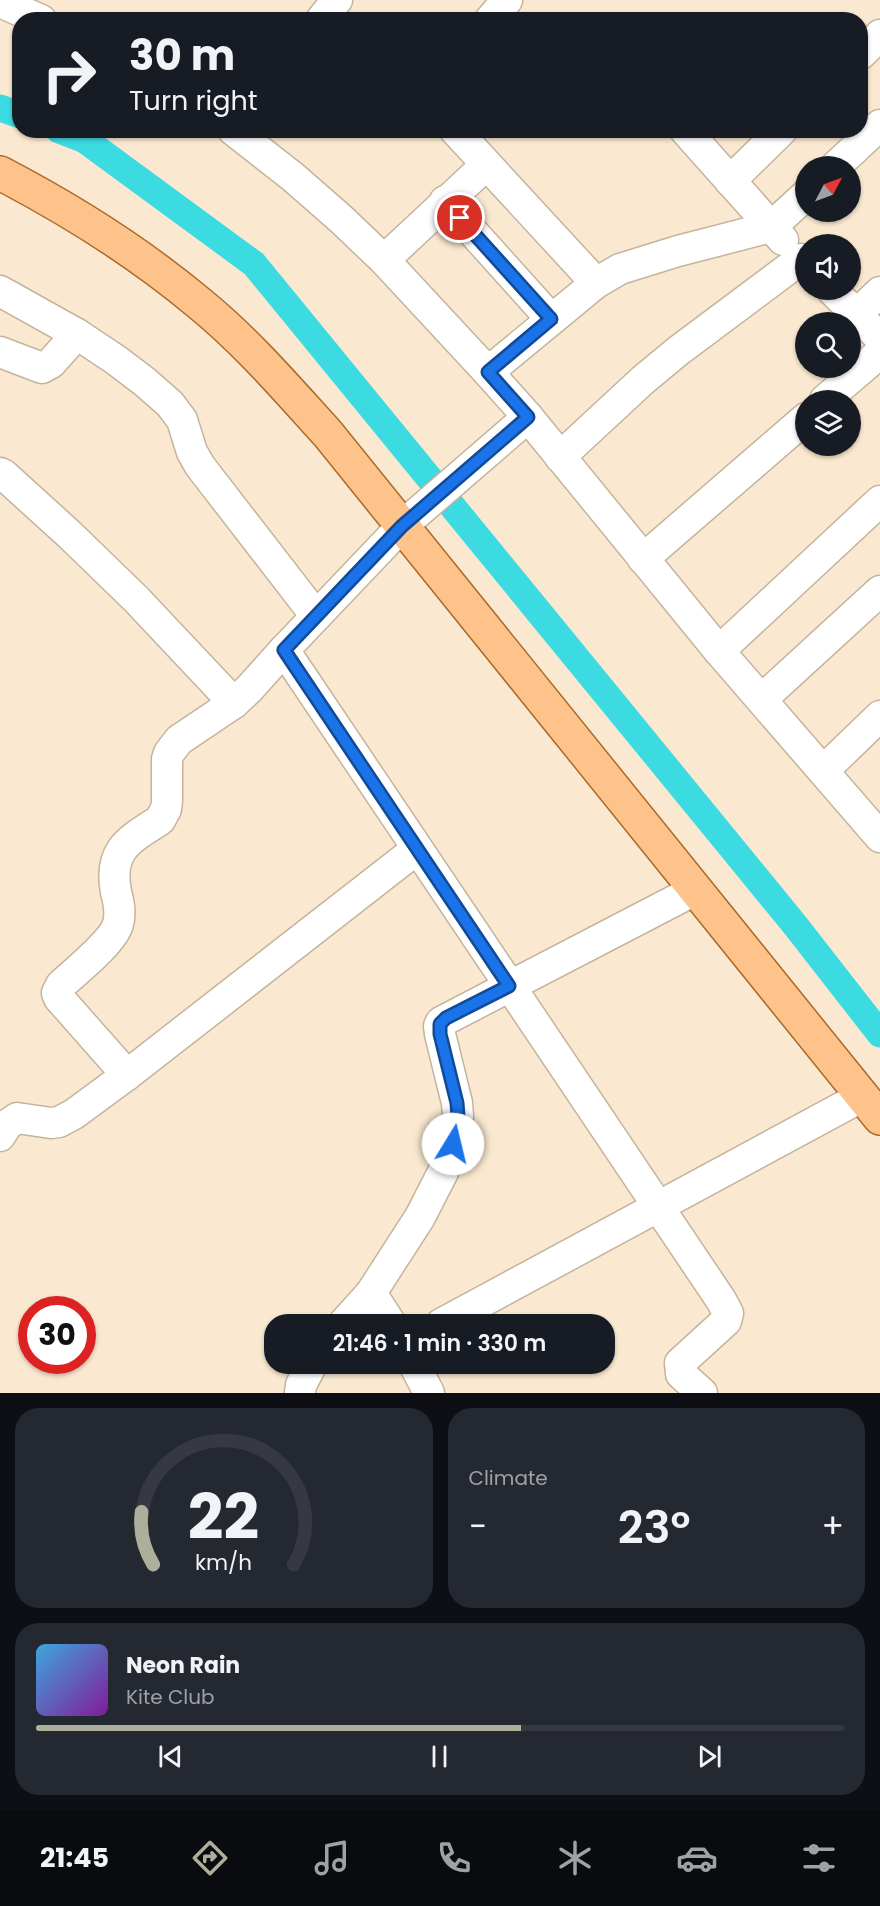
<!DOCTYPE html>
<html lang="en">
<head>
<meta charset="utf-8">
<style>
  body { margin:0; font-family:Poppins,sans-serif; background:#242831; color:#f1f3f6; height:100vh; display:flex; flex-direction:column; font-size:22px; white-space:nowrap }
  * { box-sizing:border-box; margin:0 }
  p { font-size:20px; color:#9ea1a6 }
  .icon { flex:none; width:33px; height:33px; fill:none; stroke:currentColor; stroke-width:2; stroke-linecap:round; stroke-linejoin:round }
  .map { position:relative; height:1393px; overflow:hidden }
  .side { display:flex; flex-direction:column; gap:15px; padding:15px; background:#0d0f14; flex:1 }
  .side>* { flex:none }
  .banner { position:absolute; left:12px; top:12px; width:856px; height:126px; border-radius:24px; box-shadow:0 2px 4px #0004; background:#171b24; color:#f1f3f6; overflow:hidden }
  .needle { width:39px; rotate:49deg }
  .fabs { position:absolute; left:795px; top:156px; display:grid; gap:12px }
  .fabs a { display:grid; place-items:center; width:66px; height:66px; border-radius:50%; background:#171b24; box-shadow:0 2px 4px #0004; font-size:30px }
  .speed { position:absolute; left:18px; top:1296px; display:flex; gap:12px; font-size:30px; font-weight:700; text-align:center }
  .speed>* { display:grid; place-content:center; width:78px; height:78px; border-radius:50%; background:#171b24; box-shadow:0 2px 4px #0004; line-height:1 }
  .speed .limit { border:9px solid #d22; background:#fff; color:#111 }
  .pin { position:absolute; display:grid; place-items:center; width:51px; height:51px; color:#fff; margin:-26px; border:3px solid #fff; border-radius:50%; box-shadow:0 2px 6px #0007 }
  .me { position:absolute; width:66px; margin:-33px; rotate:9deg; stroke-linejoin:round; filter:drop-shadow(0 0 4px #0008) }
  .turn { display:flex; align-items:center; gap:21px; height:126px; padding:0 18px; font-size:27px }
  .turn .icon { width:78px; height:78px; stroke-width:2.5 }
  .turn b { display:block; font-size:42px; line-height:51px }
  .big { font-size:45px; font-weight:600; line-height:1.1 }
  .side .tile { flex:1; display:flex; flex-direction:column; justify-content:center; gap:9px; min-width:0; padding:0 21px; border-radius:24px; background:#242831 }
  .side .dial { align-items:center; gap:0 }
  .dial svg { height:156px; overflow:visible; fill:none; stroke:#363941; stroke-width:7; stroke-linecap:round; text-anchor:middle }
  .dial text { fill:#f1f3f6; stroke:none }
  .song { display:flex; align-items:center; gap:18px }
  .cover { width:72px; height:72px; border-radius:9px; background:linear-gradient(135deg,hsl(200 70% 55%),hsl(290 70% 35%)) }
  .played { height:6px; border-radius:3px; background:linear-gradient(90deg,#acaf99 60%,#363941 60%) }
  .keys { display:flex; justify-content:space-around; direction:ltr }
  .heat { display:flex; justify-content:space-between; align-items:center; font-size:33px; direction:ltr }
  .side .tiles { flex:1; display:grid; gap:15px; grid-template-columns:1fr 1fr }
  .tile:last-child { grid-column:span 2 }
  .trip { position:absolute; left:264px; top:1314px; width:351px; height:60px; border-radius:24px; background:#171b24; box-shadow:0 2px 4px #0004; font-weight:600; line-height:60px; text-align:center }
  .dock { display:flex; height:96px; justify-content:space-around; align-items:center; background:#090b0e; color:#9ea1a6 }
  .dock .icon { width:42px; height:42px }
  .dock .active { color:#acaf99 }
  .dock b { font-size:27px; color:#f1f3f6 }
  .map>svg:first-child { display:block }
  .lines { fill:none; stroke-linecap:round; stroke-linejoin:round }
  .canal { stroke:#3cdae1; stroke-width:27 }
  .street-casing { stroke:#c5b49d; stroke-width:33 }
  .primary-casing { stroke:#aa6a2a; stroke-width:36 }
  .street { stroke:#fff; stroke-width:30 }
  .primary { stroke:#fdc38b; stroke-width:33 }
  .route-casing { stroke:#114b97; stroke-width:15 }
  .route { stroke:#1a73e8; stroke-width:10 }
</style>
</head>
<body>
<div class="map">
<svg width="880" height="1393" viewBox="0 0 880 1393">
  <rect width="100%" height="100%" fill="#fae9d0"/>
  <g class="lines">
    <g class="canal">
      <path d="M0,108L20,115"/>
      <path d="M59,130L85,140L254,264L795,925L880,1034"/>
    </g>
    <defs>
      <g id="street">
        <path d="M0,2L41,20"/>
        <path d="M321,20L337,0"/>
        <path d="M490,20L507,0"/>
        <path d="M861,54L880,35"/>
        <path d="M233,130L293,177L341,219L384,260L488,372L528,417L719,651L880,837"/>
        <path d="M455,130L596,283"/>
        <path d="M685,130L783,240"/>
        <path d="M836,166L880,125"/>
        <path d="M730,181L782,130"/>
        <path d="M445,201L551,319"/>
        <path d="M384,260L486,165"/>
        <path d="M832,290L880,338"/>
        <path d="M0,291L77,334L116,360L145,382L170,404L182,420L192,452L200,466L316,616"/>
        <path d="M857,314L880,292"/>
        <path d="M0,352L42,368L51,363L77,334"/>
        <path d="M488,372L596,283L620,269L678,251L771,227L806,195"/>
        <path d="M825,400L880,353"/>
        <path d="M560,457L643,380L678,351L801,259"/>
        <path d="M0,473L4,475L70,535L136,599L234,703"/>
        <path d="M643,559L806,418"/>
        <path d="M284,650L721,1300L728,1313L726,1321L680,1363L681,1374L702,1393"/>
        <path d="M719,651L880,501"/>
        <path d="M762,699L880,591"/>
        <path d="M823,771L880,716"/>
        <path d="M127,1075L59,998L57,993L61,985C76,971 113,942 118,924C121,913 119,903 116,892C108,850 129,840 160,820L166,809L167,801V759L169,753L179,740L234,703L249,689L284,650L402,526L528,417"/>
        <path d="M0,1136L7,1125L17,1118L51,1123L59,1122L74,1114L127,1075L417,849"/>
        <path d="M371,1293L391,1324"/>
        <path d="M343,1324L371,1293L420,1217L443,1172L453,1144L458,1116L457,1103L440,1034L439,1026L441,1022L695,890"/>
        <path d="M441,1324L863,1096"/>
        <path d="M414,1364L429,1393"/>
        <path d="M300,1393L301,1385L312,1364"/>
      </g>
      <path id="primary" d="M0,173C71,210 138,252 199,303C247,342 287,389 328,434L880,1118"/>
    </defs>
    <use href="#street" class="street-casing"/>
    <use href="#primary" class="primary-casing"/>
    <use href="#street" class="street"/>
    <use href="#primary" class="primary"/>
  </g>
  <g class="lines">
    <defs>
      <path id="route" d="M453,1144L458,1116L457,1103L440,1034V1024L446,1018L509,986L284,650L402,526L528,417L488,372L551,319L460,218"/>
    </defs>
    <use href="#route" class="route-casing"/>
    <use href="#route" class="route"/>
  </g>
</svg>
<div class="fabs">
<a><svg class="needle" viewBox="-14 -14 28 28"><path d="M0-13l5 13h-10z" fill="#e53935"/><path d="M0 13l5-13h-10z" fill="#9ea1a6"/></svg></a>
<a><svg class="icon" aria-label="sound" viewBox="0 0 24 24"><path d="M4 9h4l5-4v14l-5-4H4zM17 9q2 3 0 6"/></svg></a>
<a><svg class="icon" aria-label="search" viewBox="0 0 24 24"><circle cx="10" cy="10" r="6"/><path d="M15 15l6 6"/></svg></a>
<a><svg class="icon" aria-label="layers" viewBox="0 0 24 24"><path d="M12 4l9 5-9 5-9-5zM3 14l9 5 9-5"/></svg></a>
</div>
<div class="speed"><div class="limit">30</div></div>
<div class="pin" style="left:460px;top:218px;background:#d93025"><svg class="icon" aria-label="arrive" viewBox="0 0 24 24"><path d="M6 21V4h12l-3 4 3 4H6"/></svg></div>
<svg class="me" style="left:453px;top:1144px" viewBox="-20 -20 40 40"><circle r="19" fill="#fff"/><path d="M0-13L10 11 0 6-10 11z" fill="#1a73e8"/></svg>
<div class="trip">21:46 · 1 min · 330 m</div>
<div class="banner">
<div class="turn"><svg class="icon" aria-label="right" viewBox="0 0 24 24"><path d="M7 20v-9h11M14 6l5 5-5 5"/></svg><div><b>30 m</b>Turn right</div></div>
</div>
</div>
<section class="side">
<div class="tiles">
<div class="tile dial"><svg viewBox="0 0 100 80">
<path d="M14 69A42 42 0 1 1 86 69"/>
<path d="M14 69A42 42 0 0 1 8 42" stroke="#acaf99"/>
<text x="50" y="56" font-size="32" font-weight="700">22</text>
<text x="50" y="72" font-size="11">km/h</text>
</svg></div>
<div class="tile"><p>Climate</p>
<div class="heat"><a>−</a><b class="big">23°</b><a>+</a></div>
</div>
<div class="tile">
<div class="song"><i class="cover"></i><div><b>Neon Rain</b><p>Kite Club</p></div></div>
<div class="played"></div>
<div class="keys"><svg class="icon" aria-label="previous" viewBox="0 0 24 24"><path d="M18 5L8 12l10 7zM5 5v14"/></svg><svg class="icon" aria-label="pause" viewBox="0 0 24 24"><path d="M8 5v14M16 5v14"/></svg><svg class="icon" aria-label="next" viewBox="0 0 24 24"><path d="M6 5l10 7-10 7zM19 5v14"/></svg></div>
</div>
</div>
</section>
<nav class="dock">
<b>21:45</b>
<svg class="icon active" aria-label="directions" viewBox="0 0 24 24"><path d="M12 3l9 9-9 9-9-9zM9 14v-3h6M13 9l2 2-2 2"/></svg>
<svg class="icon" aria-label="music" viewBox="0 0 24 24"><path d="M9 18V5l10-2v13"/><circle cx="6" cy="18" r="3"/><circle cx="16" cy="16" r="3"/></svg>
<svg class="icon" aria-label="phone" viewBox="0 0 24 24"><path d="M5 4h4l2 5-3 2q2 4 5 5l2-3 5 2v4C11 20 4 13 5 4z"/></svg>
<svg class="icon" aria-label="climate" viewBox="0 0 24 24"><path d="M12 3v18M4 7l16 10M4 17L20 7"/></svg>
<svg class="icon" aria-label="car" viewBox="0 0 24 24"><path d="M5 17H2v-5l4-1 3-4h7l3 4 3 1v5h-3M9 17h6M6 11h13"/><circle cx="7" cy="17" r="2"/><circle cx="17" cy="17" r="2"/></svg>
<svg class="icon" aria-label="filters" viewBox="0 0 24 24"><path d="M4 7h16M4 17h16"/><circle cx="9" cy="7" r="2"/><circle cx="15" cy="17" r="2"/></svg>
</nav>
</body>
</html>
